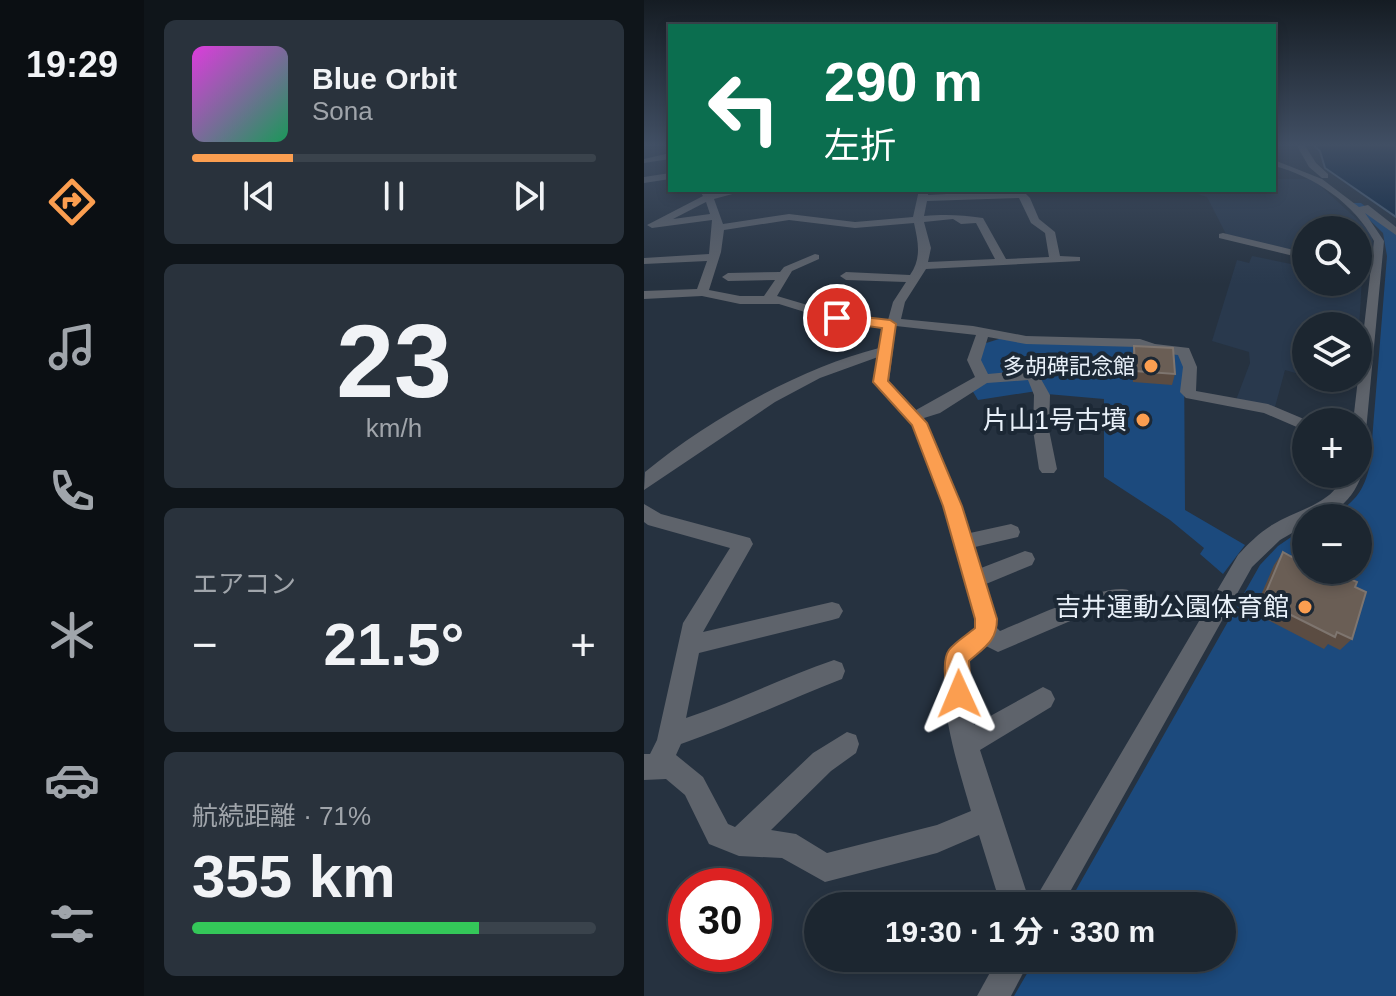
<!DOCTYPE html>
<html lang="ja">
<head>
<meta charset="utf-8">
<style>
  body { margin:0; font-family:Helvetica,"Noto Sans JP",sans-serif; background:#29323c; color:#f1f3f6; height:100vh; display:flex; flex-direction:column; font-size:30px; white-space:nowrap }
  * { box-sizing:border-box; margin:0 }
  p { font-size:26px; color:#a0a5ab }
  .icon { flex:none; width:44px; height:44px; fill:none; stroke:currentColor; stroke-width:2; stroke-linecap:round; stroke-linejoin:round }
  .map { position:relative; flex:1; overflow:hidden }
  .sheet { display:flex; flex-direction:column; gap:20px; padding:20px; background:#0f151a; width:500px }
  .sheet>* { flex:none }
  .guide { position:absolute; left:24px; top:24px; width:608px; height:168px; border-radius:0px; box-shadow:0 4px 12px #0003,0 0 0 2px #3a434c; background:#0b6e4f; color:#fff; overflow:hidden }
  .buttons { position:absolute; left:648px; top:216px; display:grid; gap:16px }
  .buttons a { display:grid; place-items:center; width:80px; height:80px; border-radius:50%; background:#1c2630; box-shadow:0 4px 12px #0003,0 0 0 2px #3a434c; font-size:40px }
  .speed { position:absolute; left:24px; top:868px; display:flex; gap:16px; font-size:40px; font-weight:700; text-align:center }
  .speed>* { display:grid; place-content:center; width:104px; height:104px; border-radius:50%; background:#1c2630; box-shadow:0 4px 12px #0003,0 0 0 2px #3a434c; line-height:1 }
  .speed .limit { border:12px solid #d22; background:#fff; color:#111 }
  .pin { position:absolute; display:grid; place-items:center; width:68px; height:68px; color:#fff; margin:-34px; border:4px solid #fff; border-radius:50%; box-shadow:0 2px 8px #0007 }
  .me { position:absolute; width:88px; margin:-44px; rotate:359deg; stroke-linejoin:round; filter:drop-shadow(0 0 6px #0008) }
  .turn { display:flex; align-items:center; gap:28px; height:168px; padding:0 24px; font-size:36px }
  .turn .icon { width:104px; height:104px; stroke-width:2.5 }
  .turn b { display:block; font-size:56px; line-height:68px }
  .big { font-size:60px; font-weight:700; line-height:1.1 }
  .sheet .card { flex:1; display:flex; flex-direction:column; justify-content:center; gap:12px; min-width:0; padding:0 28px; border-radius:12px; background:#29323c }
  .sheet .dial { align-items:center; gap:0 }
  .dial b { font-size:104px; line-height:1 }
  .song { display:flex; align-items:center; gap:24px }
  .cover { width:96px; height:96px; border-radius:12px; background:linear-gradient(135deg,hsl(300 70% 55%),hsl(150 70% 35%)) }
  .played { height:8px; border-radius:4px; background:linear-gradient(90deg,#fb9e50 25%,#3a434c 25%) }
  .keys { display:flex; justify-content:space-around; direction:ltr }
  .heat { display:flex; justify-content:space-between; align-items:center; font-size:44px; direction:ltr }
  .charge { height:12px; border-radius:6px; background:linear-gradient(90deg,#34c759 71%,#3a434c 0) }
  .trip { position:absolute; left:160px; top:892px; width:432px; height:80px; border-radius:40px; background:#1c2630; box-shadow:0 4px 12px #0003,0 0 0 2px #3a434c; font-weight:700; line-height:80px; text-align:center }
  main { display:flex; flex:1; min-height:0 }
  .tabs { display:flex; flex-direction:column; width:144px; justify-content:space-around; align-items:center; background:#0b0f13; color:#a0a5ab }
  .tabs .icon { width:56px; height:56px }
  .tabs .selected { color:#fb9e50 }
  .tabs b { font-size:36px; color:#f1f3f6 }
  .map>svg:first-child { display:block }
  .built { fill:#29394d }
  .green { fill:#1c4a7d }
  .water { fill:#052140; stroke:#495f78; stroke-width:2 }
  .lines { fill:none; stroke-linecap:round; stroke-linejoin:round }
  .minor { fill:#5e636b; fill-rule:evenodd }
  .wall { fill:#5b4c42 }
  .building { fill:#6a5e55; stroke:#7e756f; stroke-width:2 }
  .route { fill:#fb9e50; stroke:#a36734; stroke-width:2 }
  .poi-dot { fill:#fb9e50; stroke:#1c2835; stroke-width:3 }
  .labels { text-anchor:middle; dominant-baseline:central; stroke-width:8; stroke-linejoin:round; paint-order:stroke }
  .far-poi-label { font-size:22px; fill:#e8f0f9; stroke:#1c2835; text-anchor:end }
  .poi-label { font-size:26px; fill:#e8f0f9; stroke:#1c2835; text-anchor:end }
</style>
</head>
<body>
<main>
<nav class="tabs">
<b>19:29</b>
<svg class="icon selected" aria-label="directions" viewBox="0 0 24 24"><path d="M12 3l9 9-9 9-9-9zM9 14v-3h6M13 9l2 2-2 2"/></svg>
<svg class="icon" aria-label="music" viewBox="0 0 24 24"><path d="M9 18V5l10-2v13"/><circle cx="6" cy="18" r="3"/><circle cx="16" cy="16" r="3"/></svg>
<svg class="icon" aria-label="phone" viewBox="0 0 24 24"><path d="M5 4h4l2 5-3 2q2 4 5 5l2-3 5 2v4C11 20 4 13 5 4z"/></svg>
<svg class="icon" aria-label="climate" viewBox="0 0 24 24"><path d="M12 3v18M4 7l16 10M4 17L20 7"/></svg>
<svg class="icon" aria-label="car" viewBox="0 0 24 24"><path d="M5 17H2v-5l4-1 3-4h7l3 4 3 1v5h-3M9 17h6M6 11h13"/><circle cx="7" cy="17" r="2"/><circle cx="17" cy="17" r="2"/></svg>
<svg class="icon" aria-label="filters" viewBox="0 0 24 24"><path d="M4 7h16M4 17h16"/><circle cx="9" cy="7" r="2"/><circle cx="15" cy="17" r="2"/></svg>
</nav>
<section class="sheet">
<div class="card">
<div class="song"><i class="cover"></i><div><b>Blue Orbit</b><p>Sona</p></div></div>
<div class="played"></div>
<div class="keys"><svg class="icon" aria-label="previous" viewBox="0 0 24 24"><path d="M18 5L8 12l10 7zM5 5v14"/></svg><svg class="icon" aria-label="pause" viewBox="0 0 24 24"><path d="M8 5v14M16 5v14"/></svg><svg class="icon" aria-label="next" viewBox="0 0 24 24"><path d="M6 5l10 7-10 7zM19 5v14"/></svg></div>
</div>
<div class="card dial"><b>23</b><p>km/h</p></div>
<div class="card"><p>エアコン</p>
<div class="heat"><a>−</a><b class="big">21.5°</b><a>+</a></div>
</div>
<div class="card"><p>航続距離 · 71%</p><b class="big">355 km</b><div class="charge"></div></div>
</section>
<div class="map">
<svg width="752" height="996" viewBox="0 0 752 996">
  <rect width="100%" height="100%" fill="#263240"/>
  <g class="built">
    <path d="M630,179H669L728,233L729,260H714V230H662V255L582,234L563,197L550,193L630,190Z"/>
    <path d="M608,256L662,267V282H714V262H719L714,345V326H662V376L641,370L631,407L592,400L606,363L605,352L568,341L593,260L605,263Z"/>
  </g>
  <g class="green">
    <path d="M708,203H717L752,230V996H370L392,958H578V906H423L616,565L634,546L662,527V570H714V518H682C709,505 719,494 726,465L743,256L739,233Z"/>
    <path d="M355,339L495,345L540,354L541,510L601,545L579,574L556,554L560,548L526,520L460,477V399L403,394L399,390L334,400L328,390L339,344Z"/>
  </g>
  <path class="water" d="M668,144H752V217L681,168L676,151Z"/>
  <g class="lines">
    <g class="minor">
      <path d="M652,144H660L672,163L684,174V178H678L665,167Z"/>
      <path d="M26,153V159L0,163V159Z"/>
      <path d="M630,160L678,179L715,207L724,205L752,227V235L721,213L740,241L720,452L714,454V422H709L730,241C711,204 670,176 630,166Z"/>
      <path d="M26,173V179L0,183V177Z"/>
      <path d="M55,190H65L67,193L103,190L70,199L79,224L145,214L211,222L269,217L275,190H285L284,195L378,190L386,198L395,219L411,232L416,256L436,257V261L282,269L261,302L257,319L329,326L382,336L496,339L511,344L545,348L553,367L552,391L624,404L667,422H662V431L620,413L542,398L536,392L539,367L534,355L509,352L494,347L382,344L344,337L337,360L344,374L388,370L393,372L406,395L405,430L413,469L410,473H398L395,469L389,430L390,395L384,380L343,383L296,413L280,418L318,506L326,533L367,524L374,527L376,532L374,537L331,547L337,568L381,551L388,553L391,559L388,565L342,584L353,628L356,631C381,621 462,582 484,590L487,596L484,602L438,616L354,652L342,646L325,661L324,682L330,725L399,687L407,691L411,699L407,707L336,750L387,906H357L335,835L293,853L181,882L138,858L95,856L65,844L41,795L22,779L0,780V754H6L13,740L39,623L86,548L4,525L0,522V504L17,514L106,538L109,544L59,632L188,602L195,604L199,611L195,618L188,620L55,653L42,718C93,701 140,677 190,660L198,663L201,671L198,679C144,700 92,725 37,744L32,755L59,777L84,824L91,827L169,753L203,732L212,735L215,744L212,753L187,771L127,830L152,834L183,853L293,825L327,811C315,769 288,690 306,648L331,628V619L300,506L268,425L230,382L234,357L176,378L131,402L0,490L1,472C64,420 156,368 235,348L239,327L193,322L135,304H96L58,296L0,299V291L53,289L63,261L0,264V258L65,254L68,220L8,228L3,225L59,196ZM375,198L387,223L401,233L405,257L362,259L339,218C318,215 302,214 280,216L283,201ZM62,202L66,214L29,219ZM309,219L317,224L332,223L351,259L284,262L287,248L280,222ZM145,220L211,228L270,223C274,242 278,258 266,275L202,272L196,276L202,280L262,282L249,302L244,320L194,314L133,296L148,271L175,259V255L171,254L140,267L136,272L84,273L78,277L84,281L131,280L120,296H96L65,290L77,252L80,230ZM252,326L332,335L323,360L331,377L272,410L245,381Z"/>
      <path d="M579,233L662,253V259L575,238V234Z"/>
      <path d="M714,469L718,474C709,500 690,518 662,518V525L636,540L608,567L418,906H387L594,555C604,544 615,533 628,525C653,509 689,505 700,474H714Z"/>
      <path d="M354,958H387L367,996H333Z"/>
    </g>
  </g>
  <g class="wall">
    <path d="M490,346L531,374L528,385L489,382L488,357Z"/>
    <path d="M639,552L711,587L708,639L696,650L684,644L680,649L624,620L626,616L611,609L630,565Z"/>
  </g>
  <g class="building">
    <path d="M490,346L529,348L531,374L491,371Z"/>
    <path d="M639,552L648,557L650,553L662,559V570H686L713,582L711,587L722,592L708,639L693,632L691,637L633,608L635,604L620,597Z"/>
  </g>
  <linearGradient id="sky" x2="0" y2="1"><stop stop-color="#151c23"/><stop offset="0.51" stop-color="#414f64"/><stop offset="1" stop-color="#414f64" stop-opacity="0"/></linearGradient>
  <rect width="752" height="284" fill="url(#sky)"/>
  <path class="route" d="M193,314L246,320L252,324L244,381L283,423L318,506L353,619C353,641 341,647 325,661L327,694L323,703L315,706L307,703C302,691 297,661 305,650C311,642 323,635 331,628V619L299,506L268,425L229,382L238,328L188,321L186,318Z"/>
  <g class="poi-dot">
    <circle cx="507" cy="366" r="8"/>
    <circle cx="499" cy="420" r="8"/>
    <circle cx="661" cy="607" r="8"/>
  </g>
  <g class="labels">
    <g class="far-poi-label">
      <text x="491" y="366">多胡碑記念館</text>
    </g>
    <g class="poi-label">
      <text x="483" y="420">片山1号古墳</text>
      <text x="645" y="607">吉井運動公園体育館</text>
    </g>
  </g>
</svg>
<div class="buttons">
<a><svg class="icon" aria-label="search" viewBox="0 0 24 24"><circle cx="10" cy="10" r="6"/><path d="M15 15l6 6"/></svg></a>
<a><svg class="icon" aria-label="layers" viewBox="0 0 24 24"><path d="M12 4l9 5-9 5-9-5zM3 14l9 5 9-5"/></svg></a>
<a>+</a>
<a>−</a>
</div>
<div class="speed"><div class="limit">30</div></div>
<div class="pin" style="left:193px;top:318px;background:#d93025"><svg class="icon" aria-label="arrive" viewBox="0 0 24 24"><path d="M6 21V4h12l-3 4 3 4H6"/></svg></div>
<svg class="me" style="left:315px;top:694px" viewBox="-20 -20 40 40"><path d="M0-17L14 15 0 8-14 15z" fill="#fb9e50" stroke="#fff" stroke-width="4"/></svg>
<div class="trip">19:30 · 1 分 · 330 m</div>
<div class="guide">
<div class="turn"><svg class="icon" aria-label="left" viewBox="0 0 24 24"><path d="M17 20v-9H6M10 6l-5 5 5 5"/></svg><div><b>290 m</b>左折</div></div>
</div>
</div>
</main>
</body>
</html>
